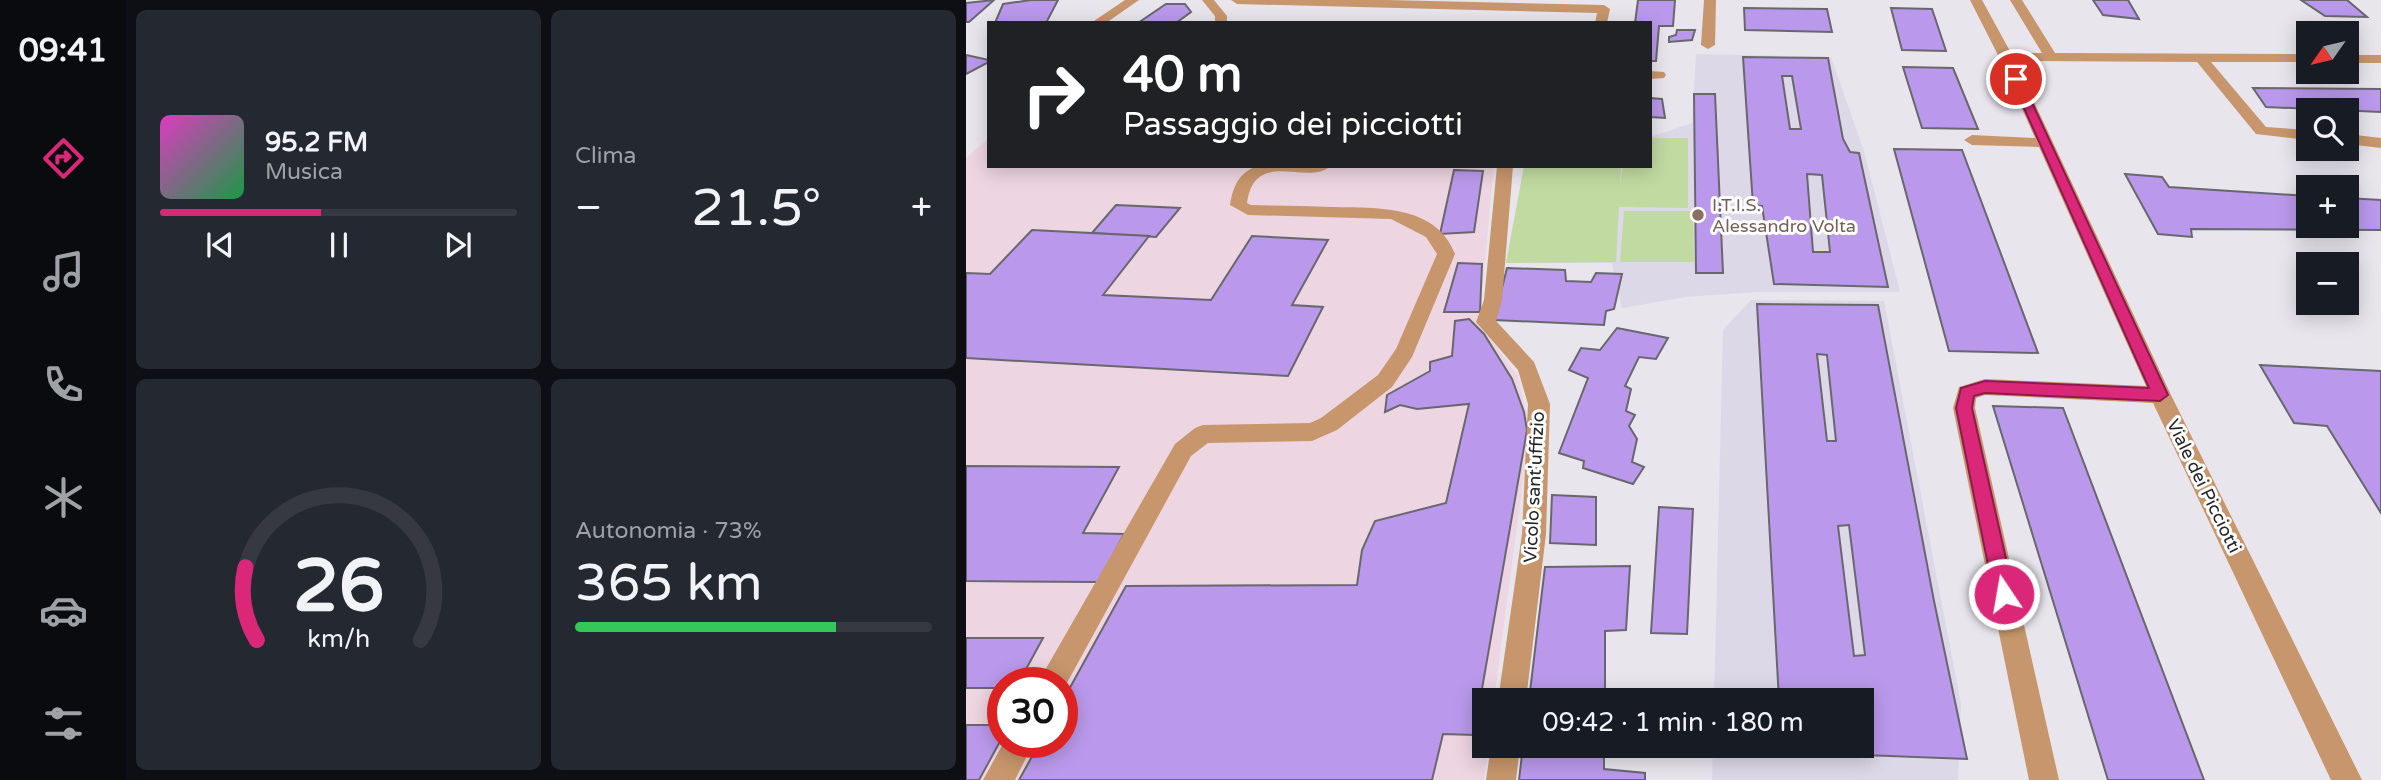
<!DOCTYPE html>
<html lang="it">
<head>
<meta charset="utf-8">
<style>
  body { margin:0; font-family:"Varela Round",sans-serif; background:#242831; color:#f1f3f6; height:100vh; display:flex; flex-direction:column; font-size:26px; white-space:nowrap }
  * { box-sizing:border-box; margin:0 }
  p { font-size:23px; color:#9ea1a6 }
  .icon { flex:none; width:38px; height:38px; fill:none; stroke:currentColor; stroke-width:2; stroke-linecap:round; stroke-linejoin:round }
  .map { position:relative; flex:1; overflow:hidden }
  .panel { display:flex; flex-direction:column; gap:10px; padding:10px; background:#0d0f14; width:840px }
  .panel>* { flex:none }
  .guide { position:absolute; left:21px; top:21px; width:665px; height:147px; border-radius:0px; box-shadow:0 4px 18px #0003; background:#202124; color:#fff; overflow:hidden }
  .needle { width:46px; rotate:236deg }
  .buttons { position:absolute; left:1330px; top:21px; display:grid; gap:14px }
  .buttons a { display:grid; place-items:center; width:63px; height:63px; border-radius:0px; background:#171b24; box-shadow:0 4px 18px #0003; font-size:35px }
  .speed { position:absolute; left:21px; top:667px; display:flex; gap:14px; font-size:35px; font-weight:700; text-align:center }
  .speed>* { display:grid; place-content:center; width:91px; height:91px; border-radius:50%; background:#171b24; box-shadow:0 4px 18px #0003; line-height:1 }
  .speed .limit { border:10px solid #d22; background:#fff; color:#111 }
  .pin { position:absolute; display:grid; place-items:center; width:60px; height:60px; color:#fff; margin:-30px; border:4px solid #fff; border-radius:50%; box-shadow:0 2px 7px #0007 }
  .me { position:absolute; width:77px; margin:-38px; rotate:348deg; stroke-linejoin:round; filter:drop-shadow(0 0 5px #0008) }
  .turn { display:flex; align-items:center; gap:24px; height:147px; padding:0 21px; font-size:32px }
  .turn .icon { width:91px; height:91px; stroke-width:2.5 }
  .turn b { display:block; font-size:49px; line-height:60px }
  .big { font-size:52px; font-weight:600; line-height:1.1 }
  .panel .widget { flex:1; display:flex; flex-direction:column; justify-content:center; gap:10px; min-width:0; padding:0 24px; border-radius:10px; background:#242831 }
  .panel .dial { align-items:center; gap:0 }
  .dial svg { height:182px; overflow:visible; fill:none; stroke:#363941; stroke-width:7; stroke-linecap:round; text-anchor:middle }
  .dial text { fill:#f1f3f6; stroke:none }
  .song { display:flex; align-items:center; gap:21px }
  .cover { width:84px; height:84px; border-radius:10px; background:linear-gradient(135deg,hsl(310 70% 55%),hsl(140 70% 35%)) }
  .played { height:7px; border-radius:4px; background:linear-gradient(90deg,#db2777 45%,#363941 45%) }
  .keys { display:flex; justify-content:space-around; direction:ltr }
  .heat { display:flex; justify-content:space-between; align-items:center; font-size:38px; direction:ltr }
  .charge { height:10px; border-radius:5px; background:linear-gradient(90deg,#34c759 73%,#363941 0) }
  .panel .tiles { flex:1; display:grid; gap:10px; grid-template-columns:repeat(2,1fr) }
  .trip { position:absolute; left:506px; top:688px; width:402px; height:70px; border-radius:0px; background:#171b24; box-shadow:0 4px 18px #0003; font-weight:600; line-height:70px; text-align:center }
  main { display:flex; flex:1; min-height:0 }
  .dock { display:flex; flex-direction:column; width:126px; justify-content:space-around; align-items:center; background:#090b0e; color:#9ea1a6 }
  .dock .icon { width:49px; height:49px }
  .dock .current { color:#db2777 }
  .dock b { font-size:32px; color:#f1f3f6 }
  .map>svg:first-child { display:block }
  .built { fill:#ddd8e7 }
  .medical { fill:#edd5e1; fill-rule:evenodd }
  .green { fill:#c1daa1 }
  .building { fill:#ba99ec; stroke:#69676e; stroke-width:2; fill-rule:evenodd }
  .lines { fill:none; stroke-linecap:round; stroke-linejoin:round }
  .lane { fill:#c7966c; fill-rule:evenodd }
  .street { fill:#c7966c; fill-rule:evenodd }
  .route { fill:#db2777; stroke:#8e194d; stroke-width:2 }
  .education-dot { fill:#8d6e63; stroke:#fff; stroke-width:2.5 }
  .labels { text-anchor:middle; dominant-baseline:central; stroke-width:6; stroke-linejoin:round; paint-order:stroke }
  .education-label { font-size:18px; fill:#785e54; stroke:#fff; text-anchor:start }
  .street-label { font-size:18px; fill:#252427; stroke:#fff }
</style>
</head>
<body>
<main>
<nav class="dock">
<b>09:41</b>
<svg class="icon current" aria-label="directions" viewBox="0 0 24 24"><path d="M12 3l9 9-9 9-9-9zM9 14v-3h6M13 9l2 2-2 2"/></svg>
<svg class="icon" aria-label="music" viewBox="0 0 24 24"><path d="M9 18V5l10-2v13"/><circle cx="6" cy="18" r="3"/><circle cx="16" cy="16" r="3"/></svg>
<svg class="icon" aria-label="phone" viewBox="0 0 24 24"><path d="M5 4h4l2 5-3 2q2 4 5 5l2-3 5 2v4C11 20 4 13 5 4z"/></svg>
<svg class="icon" aria-label="climate" viewBox="0 0 24 24"><path d="M12 3v18M4 7l16 10M4 17L20 7"/></svg>
<svg class="icon" aria-label="car" viewBox="0 0 24 24"><path d="M5 17H2v-5l4-1 3-4h7l3 4 3 1v5h-3M9 17h6M6 11h13"/><circle cx="7" cy="17" r="2"/><circle cx="17" cy="17" r="2"/></svg>
<svg class="icon" aria-label="filters" viewBox="0 0 24 24"><path d="M4 7h16M4 17h16"/><circle cx="9" cy="7" r="2"/><circle cx="15" cy="17" r="2"/></svg>
</nav>
<section class="panel">
<div class="tiles">
<div class="widget">
<div class="song"><i class="cover"></i><div><b>95.2 FM</b><p>Musica</p></div></div>
<div class="played"></div>
<div class="keys"><svg class="icon" aria-label="previous" viewBox="0 0 24 24"><path d="M18 5L8 12l10 7zM5 5v14"/></svg><svg class="icon" aria-label="pause" viewBox="0 0 24 24"><path d="M8 5v14M16 5v14"/></svg><svg class="icon" aria-label="next" viewBox="0 0 24 24"><path d="M6 5l10 7-10 7zM19 5v14"/></svg></div>
</div>
<div class="widget"><p>Clima</p>
<div class="heat"><a>−</a><b class="big">21.5°</b><a>+</a></div>
</div>
<div class="widget dial"><svg viewBox="0 0 100 80">
<path d="M14 69A42 42 0 1 1 86 69"/>
<path d="M14 69A42 42 0 0 1 9 37" stroke="#db2777"/>
<text x="50" y="56" font-size="32" font-weight="700">26</text>
<text x="50" y="72" font-size="11">km/h</text>
</svg></div>
<div class="widget"><p>Autonomia · 73%</p><b class="big">365 km</b><div class="charge"></div></div>
</div>
</section>
<div class="map">
<svg width="1415" height="780" viewBox="0 0 1415 780">
  <rect width="100%" height="100%" fill="#e8e5ed"/>
  <g class="built">
    <path d="M730,54L865,57L898,151L934,292H790L720,297L656,308L646,263H540L558,166H684V137L726,123Z"/>
    <path d="M785,300L918,301L995,704L992,780H746L747,746H896V700H748L757,330Z"/>
  </g>
  <path class="medical" d="M23,138V166H528L513,323L552,376L564,428L528,700H518V746H522L518,780H0V158ZM37,682H96V742H37Z"/>
  <g class="green">
    <path d="M684,138H722V208L653,207L650,262L540,263L558,166H655L654,184L657,166H684Z"/>
    <path d="M658,211H727L728,262H654Z"/>
  </g>
  <g class="building">
    <path d="M28,0L3,22H0V3Z"/>
    <path d="M65,0H92L80,23H29L37,4Z"/>
    <path d="M672,0H709L707,26H693L690,61H684V23H669Z"/>
    <path d="M1127,0H1162L1173,19L1137,15Z"/>
    <path d="M1335,0H1381L1401,17L1359,16Z"/>
    <path d="M200,4H219L225,12L210,23H172Z"/>
    <path d="M778,8L861,9L866,32L779,30Z"/>
    <path d="M925,8L966,9L980,51L936,50Z"/>
    <path d="M711,30H729L726,40L703,42V37L710,35Z"/>
    <path d="M0,55L23,60V62L0,74Z"/>
    <path d="M777,57L862,58L877,139L884,152L893,153L922,287L808,284L796,206L787,205ZM816,76H826L835,129H824ZM841,174L856,175L864,252H847Z"/>
    <path d="M937,67L987,68L1012,129L956,128Z"/>
    <path d="M1287,88L1415,89V112L1300,107Z"/>
    <path d="M728,94H749L757,273H730Z"/>
    <path d="M684,98L696,99L699,118L684,117Z"/>
    <path d="M928,149L996,150L1072,353L983,351Z"/>
    <path d="M488,170L517,171L508,232L474,234Z"/>
    <path d="M1159,174L1196,177L1203,187L1342,196V226H1381V198L1415,200V230L1225,229L1226,237L1192,234Z"/>
    <path d="M150,205L214,208L190,237L126,233Z"/>
    <path d="M66,230L183,236L137,295L245,300L286,236L362,240L326,305L357,307L322,376L0,358V273L24,274Z"/>
    <path d="M492,263L516,264L514,312H478Z"/>
    <path d="M541,268L599,270L600,281L625,282L630,273L656,274L648,309L640,311L638,325L528,320Z"/>
    <path d="M791,304L912,305L968,601L1001,759L794,751V746H896V700H813ZM851,354L861,355L870,441H861ZM883,525L899,655L888,656L872,526Z"/>
    <path d="M503,319L518,334L546,379L558,412L561,430L508,735L477,734L466,780H53L74,742H96V702L160,586L391,585L396,550L409,521L480,503L503,404L451,409L434,405L419,412L421,395L464,371V362L486,356L489,321Z"/>
    <path d="M651,328L702,338L690,359L673,357L659,386L665,389L660,411L669,415L663,426L671,439L666,462L678,467L667,484L617,468L618,461L593,453L622,378L603,370L615,348L634,350Z"/>
    <path d="M1294,365L1415,371V513L1361,426L1328,423Z"/>
    <path d="M1027,406L1097,408L1238,780H1142Z"/>
    <path d="M0,466L153,467L117,533L158,534L133,582L0,581Z"/>
    <path d="M586,495L630,497V545L584,543Z"/>
    <path d="M693,507L727,509L721,634L685,633Z"/>
    <path d="M664,566L660,630L639,631V700H563L579,567Z"/>
    <path d="M0,638H77L53,682H37V688H0Z"/>
    <path d="M0,725H37V736L13,780H0Z"/>
    <path d="M557,746H638V769L679,773V780H553Z"/>
  </g>
  <g class="lines">
    <g class="lane">
      <path d="M292,166H365C341,187 289,147 281,203L285,205C312,206 339,206 366,207C410,208 470,204 489,254L446,357L426,387L371,430L346,441L242,443L225,456L96,692V682H74L78,672L209,444L229,428L237,425L344,423L355,418L412,375L430,349L471,254L460,237L425,219L282,215L264,205C267,186 273,172 292,166Z"/>
      <path d="M38,742H68L49,780H17Z"/>
    </g>
    <g class="street">
      <path d="M159,0H173L140,23H125Z"/>
      <path d="M236,0H248L261,16V23H249V16Z"/>
      <path d="M265,0H421L638,5L644,9L641,23H629L631,13L271,4Z"/>
      <path d="M738,0H750L749,45L742,49L735,45Z"/>
      <path d="M1004,0H1016L1045,53H1076L1044,0H1056L1089,53L1342,54V62H1245L1300,127L1342,130V140L1290,134L1231,62L1049,61L1205,395L1396,780H1365L1187,403L1019,395L1010,398L1009,408L1093,780H1063L987,408L993,387L1019,379L1180,386L1073,147L1006,145L998,140L1006,135L1069,138L1033,57Z"/>
      <rect x="1381" y="55" width="34" height="8"/>
      <path d="M684,71L698,72L700,75L698,78L684,79Z"/>
      <path d="M1381,134L1415,138V148L1381,144Z"/>
      <path d="M531,166H547L536,300L530,321L568,362L584,404L580,534L560,700H532L556,534L562,404L552,370L510,322L518,300Z"/>
      <path d="M525,746H554L550,780H520Z"/>
    </g>
  </g>
  <path class="route" d="M1050,76L1055,79L1202,395L1194,401L1019,393L1008,396L1006,408L1048,594L1045,600L1038,603L1031,600L1028,594L990,408L995,388L1019,381L1183,388L1045,79Z"/>
  <circle class="education-dot" cx="732" cy="215" r="7"/>
  <g class="labels">
    <g class="education-label">
      <text x="746" y="205">I.T.I.S.<tspan x="746" dy="21">Alessandro Volta</tspan></text>
    </g>
    <g class="street-label">
      <text transform="translate(1238 486) rotate(64)">Viale dei Picciotti</text>
      <text transform="translate(568 487) rotate(-87)">Vicolo sant'uffizio</text>
    </g>
  </g>
</svg>
<div class="buttons">
<a><svg class="needle" viewBox="-14 -14 28 28"><path d="M0-13l5 13h-10z" fill="#e53935"/><path d="M0 13l5-13h-10z" fill="#9ea1a6"/></svg></a>
<a><svg class="icon" aria-label="search" viewBox="0 0 24 24"><circle cx="10" cy="10" r="6"/><path d="M15 15l6 6"/></svg></a>
<a>+</a>
<a>−</a>
</div>
<div class="speed"><div class="limit">30</div></div>
<div class="pin" style="left:1050px;top:79px;background:#d93025"><svg class="icon" aria-label="arrive" viewBox="0 0 24 24"><path d="M6 21V4h12l-3 4 3 4H6"/></svg></div>
<svg class="me" style="left:1038px;top:594px" viewBox="-20 -20 40 40"><circle r="17" fill="#db2777" stroke="#fff" stroke-width="3"/><path d="M0-11L8 9 0 5-8 9z" fill="#fff"/></svg>
<div class="trip">09:42 · 1 min · 180 m</div>
<div class="guide">
<div class="turn"><svg class="icon" aria-label="right" viewBox="0 0 24 24"><path d="M7 20v-9h11M14 6l5 5-5 5"/></svg><div><b>40 m</b>Passaggio dei picciotti</div></div>
</div>
</div>
</main>
</body>
</html>
